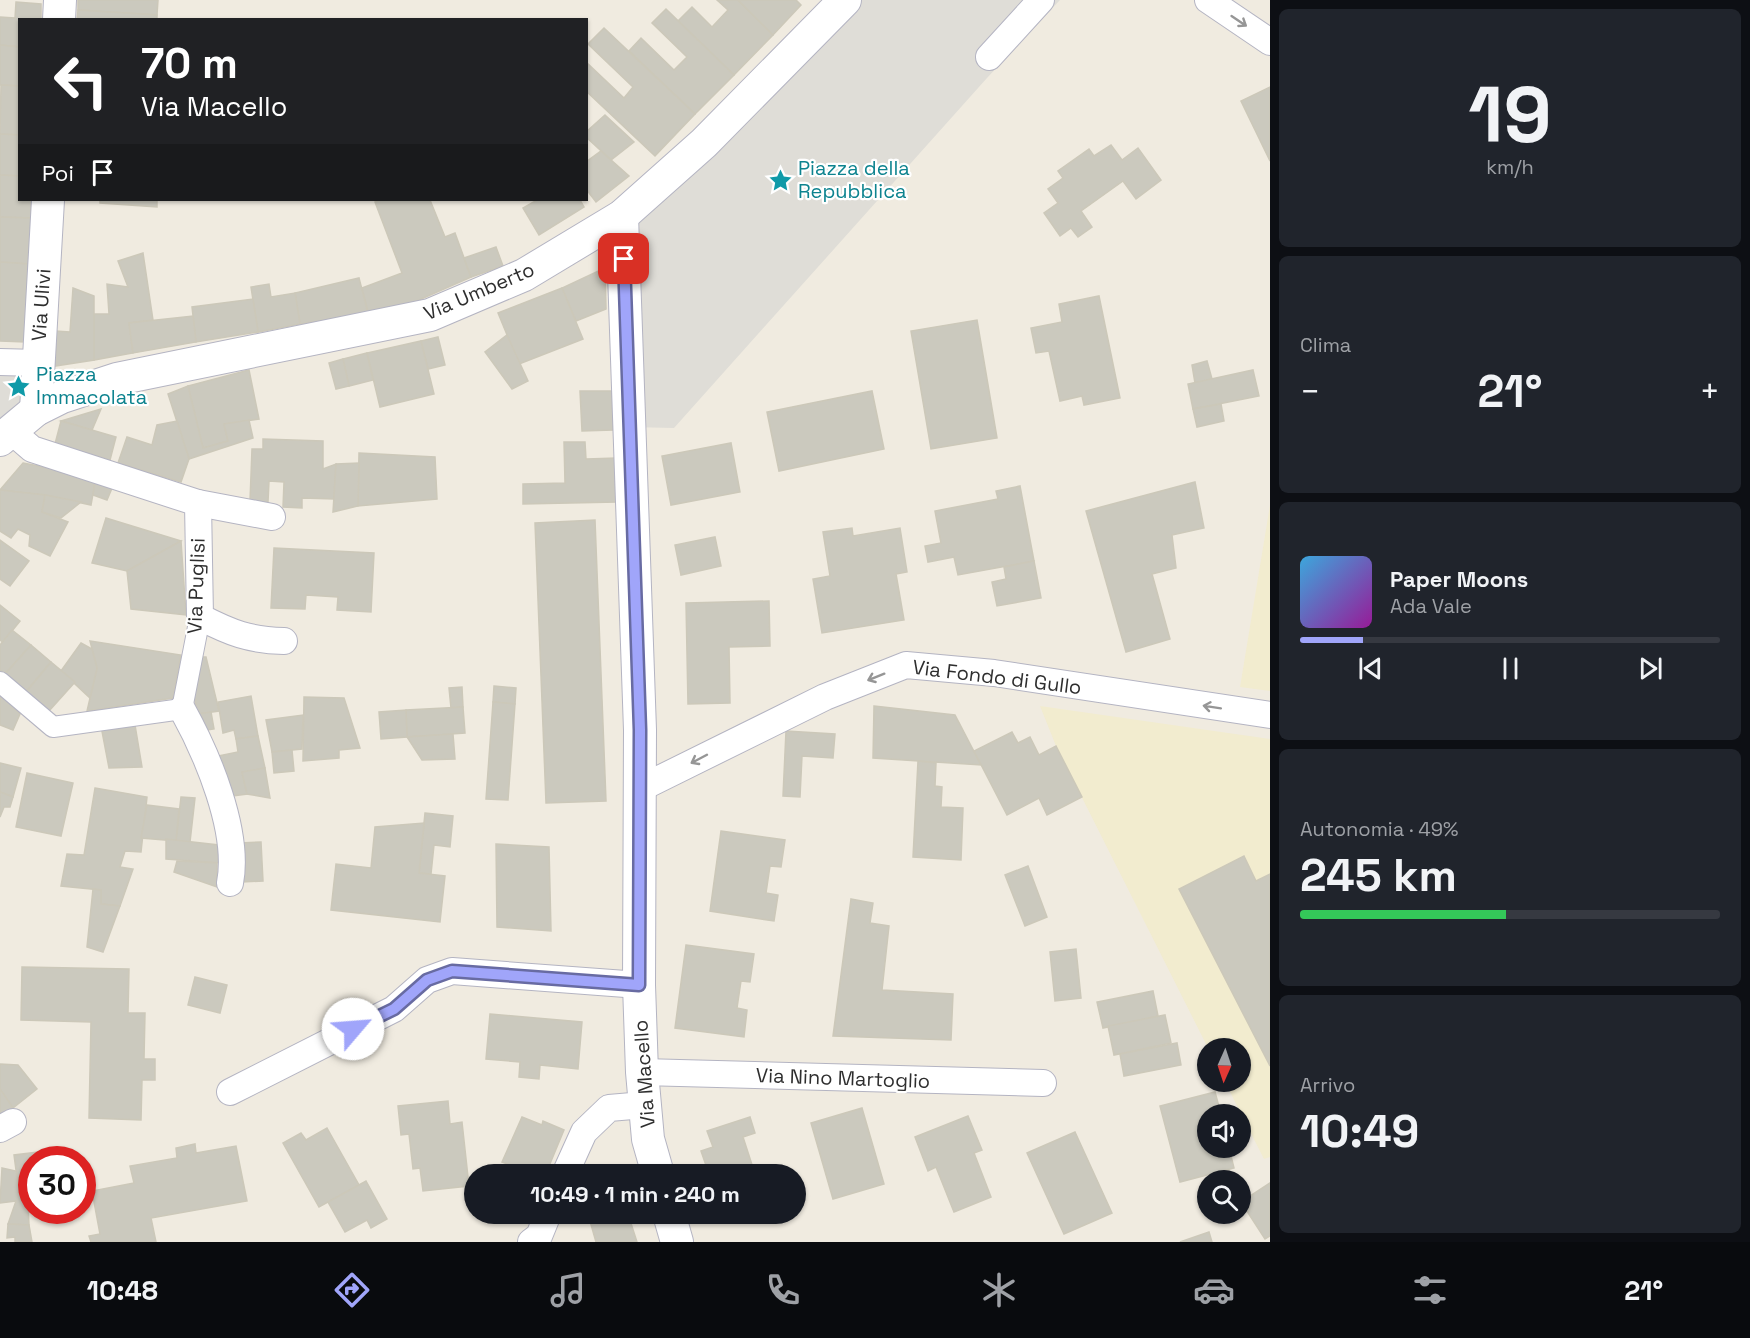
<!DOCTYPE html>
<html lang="it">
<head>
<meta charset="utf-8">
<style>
  body { margin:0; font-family:"Space Grotesk",sans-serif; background:#20242c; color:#f1f3f6; height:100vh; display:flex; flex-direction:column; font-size:22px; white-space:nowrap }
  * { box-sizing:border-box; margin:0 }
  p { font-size:20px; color:#9ea1a6 }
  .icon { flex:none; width:33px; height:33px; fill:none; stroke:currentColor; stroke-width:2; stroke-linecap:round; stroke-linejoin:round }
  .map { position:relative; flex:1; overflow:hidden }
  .details { display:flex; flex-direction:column; gap:9px; padding:9px; background:#0d0f14; width:480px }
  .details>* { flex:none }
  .top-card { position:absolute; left:18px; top:18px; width:570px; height:183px; border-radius:0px; box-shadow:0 2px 4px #0004; background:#202124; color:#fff; overflow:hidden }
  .needle { width:39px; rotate:183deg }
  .tools { position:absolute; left:1197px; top:1038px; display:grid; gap:12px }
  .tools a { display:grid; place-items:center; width:54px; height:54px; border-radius:50%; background:#171b24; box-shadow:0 2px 4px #0004; font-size:30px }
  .speed { position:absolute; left:18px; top:1146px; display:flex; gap:12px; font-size:30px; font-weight:700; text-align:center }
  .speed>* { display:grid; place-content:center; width:78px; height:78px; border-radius:50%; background:#171b24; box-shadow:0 2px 4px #0004; line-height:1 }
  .speed .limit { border:9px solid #d22; background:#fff; color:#111 }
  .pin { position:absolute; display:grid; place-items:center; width:51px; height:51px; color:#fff; margin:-26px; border-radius:12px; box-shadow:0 3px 9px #0006 }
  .me { position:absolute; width:66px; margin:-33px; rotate:63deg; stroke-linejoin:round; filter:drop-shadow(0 0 4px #0008) }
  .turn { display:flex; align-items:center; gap:21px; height:126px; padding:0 24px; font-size:27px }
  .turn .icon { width:78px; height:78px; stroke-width:2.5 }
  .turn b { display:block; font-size:42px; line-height:51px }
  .then { display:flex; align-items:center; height:57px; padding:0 24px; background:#0003; gap:12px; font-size:22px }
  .big { font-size:45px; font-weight:600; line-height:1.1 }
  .details .tile { flex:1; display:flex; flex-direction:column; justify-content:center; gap:9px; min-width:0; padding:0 21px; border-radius:9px; background:#20242c }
  .details .dial { align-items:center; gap:0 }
  .dial b { font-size:78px; line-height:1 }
  .song { display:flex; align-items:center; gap:18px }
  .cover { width:72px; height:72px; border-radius:9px; background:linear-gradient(135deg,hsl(200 70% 55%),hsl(300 70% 35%)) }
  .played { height:6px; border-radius:3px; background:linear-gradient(90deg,#a0a5fa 15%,#363941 15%) }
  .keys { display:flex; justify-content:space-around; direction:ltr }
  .heat { display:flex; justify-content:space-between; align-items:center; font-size:33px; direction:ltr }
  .charge { height:9px; border-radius:4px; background:linear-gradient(90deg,#34c759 49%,#363941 0) }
  .trip { position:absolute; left:464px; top:1164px; width:342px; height:60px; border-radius:30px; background:#171b24; box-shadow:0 2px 4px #0004; font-weight:600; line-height:60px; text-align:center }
  .menu { display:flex; height:96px; justify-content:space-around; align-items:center; background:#090b0e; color:#9ea1a6 }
  .menu .icon { width:42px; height:42px }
  .menu .active { color:#a0a5fa }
  .menu b { font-size:27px; color:#f1f3f6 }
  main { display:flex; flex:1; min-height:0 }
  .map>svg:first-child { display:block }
  .education { fill:#f2eccf }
  .plaza { fill:#dfddd7 }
  .building { fill:#cbc9be; stroke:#ccc8b9; stroke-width:1.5 }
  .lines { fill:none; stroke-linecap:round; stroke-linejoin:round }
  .pedestrian-casing { stroke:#b4b4c2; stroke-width:22 }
  .minor-casing { stroke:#b4b4c2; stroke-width:28 }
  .tertiary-casing { stroke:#b4b4c2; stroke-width:34 }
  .pedestrian { stroke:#fff; stroke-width:20 }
  .minor { stroke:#fff; stroke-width:26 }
  .tertiary { stroke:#fff; stroke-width:32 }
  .oneway { stroke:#969696 }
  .route-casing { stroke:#686ba2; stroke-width:15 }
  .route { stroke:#a0a5fa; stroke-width:10 }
  .labels { text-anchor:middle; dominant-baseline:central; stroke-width:4.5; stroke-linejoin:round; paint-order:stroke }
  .culture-label { font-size:20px; fill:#0d838f; stroke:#fff; text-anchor:start }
  .street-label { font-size:20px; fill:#2e2e2e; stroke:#fff }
</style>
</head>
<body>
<main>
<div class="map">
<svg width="1270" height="1242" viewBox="0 0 1270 1242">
  <rect width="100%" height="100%" fill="#f0ebe0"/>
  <g class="education">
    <path d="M1270,505V691L1240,687Z"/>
    <path d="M1040,706L1270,739V1157L1264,1159L1225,1082H1240V1048H1208L1056,746Z"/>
  </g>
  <g class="plaza">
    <path d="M845,0H1060L987,78L674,428L629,427L623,238Z"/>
    <path d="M0,362L38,363L36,410L0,440Z"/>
  </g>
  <g class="building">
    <path d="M78,0H158L157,15L78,10Z"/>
    <path d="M717,0H738L773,35L734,75L678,21L692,7L712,27L728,10Z"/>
    <path d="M738,0H796L801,5L773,35Z"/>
    <path d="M16,2L41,4V20H20V47L0,45V17L15,18Z"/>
    <path d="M666,9L734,75L695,114L629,51L641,38L674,70L687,57L652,23Z"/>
    <path d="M78,10L157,15V20H77Z"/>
    <path d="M604,28L695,114L655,156L586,91V62L624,98L633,87L588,44Z"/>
    <path d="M0,45L20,47V86L0,85Z"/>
    <path d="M1,85L20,86V135L0,134Z"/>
    <path d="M1270,87V161L1241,101Z"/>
    <path d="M605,115L634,142L611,160L586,137V132Z"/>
    <path d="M0,134L20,135V176L0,175Z"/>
    <path d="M1111,145L1122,160L1138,148L1161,180L1136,199L1123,181L1081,211L1092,227L1078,237L1071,228L1060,236L1044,213L1058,203L1048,189L1063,178L1058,171L1089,149L1094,156Z"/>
    <path d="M601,151L629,176L596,202L586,189V162Z"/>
    <path d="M0,175L20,176V200H32L31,218L0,217Z"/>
    <path d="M100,200H157V207L100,203Z"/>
    <path d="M381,200H430L445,237L455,233L471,277L403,307L368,313L362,288L402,273L375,202Z"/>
    <path d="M537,200H580L584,207L539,235L523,208Z"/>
    <path d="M0,217L31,218L29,264L0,262Z"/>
    <path d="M496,247L503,266L471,277L464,258Z"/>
    <path d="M143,253L153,320L129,323L133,353L94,360V314H109L107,284L128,287L118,261Z"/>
    <path d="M0,262L29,264L25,342L0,341Z"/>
    <path d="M605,268L606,309L576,321L562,288Z"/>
    <path d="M359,278L368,313L300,324L295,293Z"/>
    <path d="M269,284L271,297L295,293L300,324L258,332L251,287Z"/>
    <path d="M73,288L94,296V360L55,366L56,331L70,332Z"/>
    <path d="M562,288L583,339L519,364L498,313Z"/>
    <path d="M1099,296L1120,398L1084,405L1082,396L1060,401L1049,351L1036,353L1031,328L1062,322L1059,304Z"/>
    <path d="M253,299L258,332L196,342L192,307Z"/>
    <path d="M193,316L196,342L133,353L129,323Z"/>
    <path d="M977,320L997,438L931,449L911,331Z"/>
    <path d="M507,335L528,381L512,389L485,352Z"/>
    <path d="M438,337L445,365L428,369L421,341Z"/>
    <path d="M421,341L434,394L380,407L367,353Z"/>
    <path d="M367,353L373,380L349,386L343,359Z"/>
    <path d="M343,359L349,386L336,389L329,363Z"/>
    <path d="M1207,361L1212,379L1195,383L1192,365Z"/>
    <path d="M249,370L259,419L224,424L228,441L203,448L188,386Z"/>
    <path d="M1253,370L1259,396L1193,409L1188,384Z"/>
    <path d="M188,386L203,448L228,441L224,424L249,420L253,438L189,459L168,394Z"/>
    <path d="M580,391H612L613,430L582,431Z"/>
    <path d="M872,391L884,449L779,471L767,412Z"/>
    <path d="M1221,404L1224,421L1197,427L1193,409Z"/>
    <path d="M101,409L92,430L61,421Z"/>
    <path d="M61,421L116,437L110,460L55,444Z"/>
    <path d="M177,421L189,459L181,482L118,463L127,437L152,445L157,425Z"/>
    <path d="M263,439L323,441V469L336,464L334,499L302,498V508L283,507L284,482L269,481L268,502L250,501L252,449H263Z"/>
    <path d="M564,442H585L586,459L616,458L617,502L523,504V484L565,483Z"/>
    <path d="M731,443L740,492L671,505L662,456Z"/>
    <path d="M359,453L435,457L437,499L358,506Z"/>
    <path d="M23,463L96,477L91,505L45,495L0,490Z"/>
    <path d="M359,463L358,506L333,512L336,464Z"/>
    <path d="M96,477L115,481L107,500L93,495Z"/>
    <path d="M1195,482L1204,528L1172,535L1176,568L1152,574L1170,639L1126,652L1086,511Z"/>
    <path d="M1020,486L1034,561L958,575L954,557L928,562L925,546L941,543L935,511L998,499L996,491Z"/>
    <path d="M0,490L45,495L42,512L68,522L50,556L29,546L30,535L18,529L11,538L0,531Z"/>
    <path d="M45,495L81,502L61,518L42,512Z"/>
    <path d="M106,518L181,541L127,571L92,563Z"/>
    <path d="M595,520L606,801L546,803L535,523Z"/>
    <path d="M852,528L853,536L900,528L907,572L896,574L904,620L822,633L813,579L830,576L823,532Z"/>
    <path d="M715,537L721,566L681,575L675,545Z"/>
    <path d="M0,540L29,561L10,586L0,579Z"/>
    <path d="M181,541L186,615L131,609L127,571Z"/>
    <path d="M274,548L374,553L371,612L337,610L338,597L306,595L305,609L271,608Z"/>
    <path d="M1034,561L1041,598L997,606L992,582L1006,579L1004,567Z"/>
    <path d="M769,601L770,646L729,647L730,703L688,704L686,603Z"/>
    <path d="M0,605L20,621L3,642L0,640Z"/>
    <path d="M12,630L31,645L5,674L0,670V645Z"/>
    <path d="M90,641L181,655L173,698L87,711L97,668Z"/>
    <path d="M81,643L92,649L97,668L90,698L61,671Z"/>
    <path d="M31,645L51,662L26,692L5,674Z"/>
    <path d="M200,657H206L219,711L198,714L193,693Z"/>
    <path d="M51,662L75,682L49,711L26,692Z"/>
    <path d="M494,686L516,688L515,704L493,702Z"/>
    <path d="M462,687L463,707L451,708L449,688Z"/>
    <path d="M0,694L20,714L13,730L0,725Z"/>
    <path d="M251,696L258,736L236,739L234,730L223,733L218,702Z"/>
    <path d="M304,697L344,698L360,748L339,750V758L303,761Z"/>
    <path d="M493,702L515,704L508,800L486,799Z"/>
    <path d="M874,706L955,715L981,765L873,758Z"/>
    <path d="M463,707L465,733L407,737L406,710Z"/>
    <path d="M406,710L407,737L381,739L379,712Z"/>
    <path d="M211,712L214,729L201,731L198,714Z"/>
    <path d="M303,715L302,749L272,752L266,720Z"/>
    <path d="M134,719L142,767L109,768L101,726Z"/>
    <path d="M786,731L835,734L833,758L802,756L800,797L783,796Z"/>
    <path d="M1012,732L1018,743L1030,737L1039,755L1056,746L1082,797L1047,815L1039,798L1007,815L974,751Z"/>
    <path d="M453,734L455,759L422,760L407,737Z"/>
    <path d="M258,736L265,768L242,772L247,794L225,797L213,757L238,752L236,739Z"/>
    <path d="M292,750L294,771L274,773L272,752Z"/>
    <path d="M918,761L936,763L935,786L942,787L941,807L963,808L961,860L913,857Z"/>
    <path d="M0,763L21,768L13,797L0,792Z"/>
    <path d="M265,768L270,798L247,794L242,772Z"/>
    <path d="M27,773L73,783L61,836L16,827Z"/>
    <path d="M95,788L147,797L141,852L125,851L120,867L133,869L120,906L101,904V890L61,886L67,854L84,855Z"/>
    <path d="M0,792L13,797L10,807H4L0,817Z"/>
    <path d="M181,797L195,798L190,842L176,841Z"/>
    <path d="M147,805L179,809L176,841L141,838Z"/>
    <path d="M425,813L453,816L450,847L434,845L431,874L419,873Z"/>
    <path d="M424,823L419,873L445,876L440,922L331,910L336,864L371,868L375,827Z"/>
    <path d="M721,831L785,840L781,867L770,866L766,893L778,895L774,921L710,911Z"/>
    <path d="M166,839L219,845L223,863L166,859Z"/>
    <path d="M261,842L263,881L242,882L239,843Z"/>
    <path d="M496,844L549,847L551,931L497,927Z"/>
    <path d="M1244,856L1256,881L1270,874V1066L1179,889Z"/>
    <path d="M177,861L217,863V887L174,872Z"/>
    <path d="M1028,866L1047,917L1025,926L1005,875Z"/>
    <path d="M93,889L101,890V904L120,906L103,952L87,947Z"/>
    <path d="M851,899L873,903L870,923L889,926L882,990L953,994L951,1040L833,1036Z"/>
    <path d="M686,945L754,954L750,982L741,981L737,1008L747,1010L744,1037L675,1028Z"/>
    <path d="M1076,949L1081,998L1055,1001L1050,952Z"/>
    <path d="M22,967L129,969L128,1013H145L144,1059H155V1080H142L141,1120L89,1118L91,1022L21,1020Z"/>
    <path d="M195,977L227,985L220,1013L188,1005Z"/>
    <path d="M1153,991L1158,1016L1103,1028L1097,1002Z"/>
    <path d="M490,1014L582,1022L578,1069L540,1065L539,1079L519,1077L520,1062L486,1059Z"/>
    <path d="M1165,1015L1171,1043L1114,1055L1108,1026Z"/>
    <path d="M1177,1043L1181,1065L1124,1076L1120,1054Z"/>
    <path d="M0,1064L18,1065L37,1089L13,1108L0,1089Z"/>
    <path d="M0,1089L13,1108L0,1116Z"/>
    <path d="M1215,1092L1221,1114H1208V1148H1229L1234,1168L1180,1182L1160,1106Z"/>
    <path d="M448,1101L450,1124L462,1122L469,1186L423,1191L420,1168L413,1169L409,1134L401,1135L398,1106Z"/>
    <path d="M862,1108L884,1184L833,1199L811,1123Z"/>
    <path d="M968,1116L982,1150L974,1153L991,1197L954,1212L936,1167L928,1171L915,1137Z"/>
    <path d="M522,1117L542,1125L543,1121L564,1130L547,1171L550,1174H509L513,1166L502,1162Z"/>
    <path d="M750,1117L755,1133L743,1137L755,1174H709L701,1151L713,1147L707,1131Z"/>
    <path d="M327,1128L359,1185L319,1207L283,1143L301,1133L306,1140Z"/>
    <path d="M1075,1132L1112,1213L1064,1234L1027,1153Z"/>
    <path d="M195,1144L196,1153L236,1146L247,1201L151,1218L156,1242H91L89,1236L100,1234L92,1191L134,1183L130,1166L177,1158L176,1148Z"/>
    <path d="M46,1151L50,1160H32V1183L18,1185L14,1155Z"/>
    <path d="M2,1168L16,1171L18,1185L27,1184L29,1225L8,1224L16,1201L0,1203Z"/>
    <path d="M366,1181L387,1219L371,1228L367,1220L345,1232L328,1202Z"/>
    <path d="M1270,1183V1236L1265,1239L1241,1202Z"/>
    <path d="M588,1214H628L637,1242H596Z"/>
    <path d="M8,1224L29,1225L32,1242H15V1237L7,1238Z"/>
    <path d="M1209,1232L1212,1242H1180Z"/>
  </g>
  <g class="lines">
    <defs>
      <path id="pedestrian" d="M0,682L53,727L182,709L200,617"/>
      <g id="minor">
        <path d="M1208,0L1270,42"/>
        <path d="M989,57L1041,0"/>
        <path d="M0,362L38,363"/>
        <path d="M10,430L32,449L198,503L200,617C231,633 249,640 284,641"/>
        <path d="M198,503L272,517"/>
        <path d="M182,709C207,754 240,831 230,883"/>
        <path d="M641,788L825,697L906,665L994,673L1270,715"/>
        <path d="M642,1072L1043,1083"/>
        <path d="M230,1092L394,1009L427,980L452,971L639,985"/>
        <path d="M0,1129L13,1122"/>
        <path d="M565,1174L584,1132L609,1108L644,1105"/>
        <path d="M531,1242L539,1236L548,1214"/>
      </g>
      <g id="tertiary">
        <path d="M59,20L60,0"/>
        <path d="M622,216L640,730L639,985L642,1072L648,1139L658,1174"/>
        <path d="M36,410L48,200"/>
        <path d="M0,440L36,410L62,397L117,379L430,315L524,275L622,216L704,143L845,0"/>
        <path d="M669,1214L677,1242"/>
      </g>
    </defs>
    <use href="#pedestrian" class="pedestrian-casing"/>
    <use href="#minor" class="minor-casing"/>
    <use href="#tertiary" class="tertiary-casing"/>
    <use href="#pedestrian" class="pedestrian"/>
    <use href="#minor" class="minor"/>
    <use href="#tertiary" class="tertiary"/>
  </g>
  <defs><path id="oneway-shaft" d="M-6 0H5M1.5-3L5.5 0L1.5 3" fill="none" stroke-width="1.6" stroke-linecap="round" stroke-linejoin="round" transform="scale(1.5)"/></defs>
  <g class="oneway">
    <use href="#oneway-shaft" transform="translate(1239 21) rotate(34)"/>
    <use href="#oneway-shaft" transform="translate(876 677) rotate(158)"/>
    <use href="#oneway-shaft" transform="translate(1212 707) rotate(-171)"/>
    <use href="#oneway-shaft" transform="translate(699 759) rotate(152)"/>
  </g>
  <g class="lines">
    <defs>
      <path id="route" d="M353,1029L394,1009L427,980L452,971L639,985L640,730L624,259"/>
    </defs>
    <use href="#route" class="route-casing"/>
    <use href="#route" class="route"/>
  </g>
  <defs>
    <symbol id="sight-bare" viewBox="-9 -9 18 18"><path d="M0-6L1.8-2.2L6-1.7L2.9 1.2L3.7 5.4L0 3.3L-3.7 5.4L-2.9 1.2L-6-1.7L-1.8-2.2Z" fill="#0f9aa8" stroke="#fff" stroke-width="2.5" paint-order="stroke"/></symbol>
  </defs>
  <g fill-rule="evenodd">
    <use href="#sight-bare" x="764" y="164" width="33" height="33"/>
    <use href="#sight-bare" x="2" y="370" width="33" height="33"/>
  </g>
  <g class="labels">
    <g class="culture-label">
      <text x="798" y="168">Piazza della<tspan x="798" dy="23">Repubblica</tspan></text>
      <text x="36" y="374">Piazza<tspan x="36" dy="23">Immacolata</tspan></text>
    </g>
    <g class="street-label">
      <text transform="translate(479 291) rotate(-23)">Via Umberto</text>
      <text transform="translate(41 305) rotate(-86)">Via Ulivi</text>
      <text transform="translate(196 586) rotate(-88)">Via Puglisi</text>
      <text transform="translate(997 677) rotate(7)">Via Fondo di Gullo</text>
      <text transform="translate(644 1074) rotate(-94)">Via Macello</text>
      <text transform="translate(843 1078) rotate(2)">Via Nino Martoglio</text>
    </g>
  </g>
</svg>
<div class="tools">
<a><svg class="needle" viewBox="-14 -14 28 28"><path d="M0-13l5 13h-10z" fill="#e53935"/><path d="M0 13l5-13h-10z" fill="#9ea1a6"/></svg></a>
<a><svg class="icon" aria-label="sound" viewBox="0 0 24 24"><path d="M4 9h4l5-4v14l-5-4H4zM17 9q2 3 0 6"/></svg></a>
<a><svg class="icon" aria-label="search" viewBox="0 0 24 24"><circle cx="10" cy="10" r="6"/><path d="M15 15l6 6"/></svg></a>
</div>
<div class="speed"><div class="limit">30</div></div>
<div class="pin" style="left:624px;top:259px;background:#d93025"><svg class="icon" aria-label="arrive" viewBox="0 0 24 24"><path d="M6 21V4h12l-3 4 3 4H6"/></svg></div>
<svg class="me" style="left:353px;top:1029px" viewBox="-20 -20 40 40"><circle r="19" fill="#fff"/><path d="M0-13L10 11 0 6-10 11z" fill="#a0a5fa"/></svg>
<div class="trip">10:49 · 1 min · 240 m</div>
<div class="top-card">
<div class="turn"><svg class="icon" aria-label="left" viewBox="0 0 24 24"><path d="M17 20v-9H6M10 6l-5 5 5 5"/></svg><div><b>70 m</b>Via Macello</div></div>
<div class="then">Poi<svg class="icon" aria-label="arrive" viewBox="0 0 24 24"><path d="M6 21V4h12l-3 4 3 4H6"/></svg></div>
</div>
</div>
<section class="details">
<div class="tile dial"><b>19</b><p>km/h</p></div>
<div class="tile"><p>Clima</p>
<div class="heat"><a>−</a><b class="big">21°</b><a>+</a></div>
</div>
<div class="tile">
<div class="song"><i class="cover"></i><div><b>Paper Moons</b><p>Ada Vale</p></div></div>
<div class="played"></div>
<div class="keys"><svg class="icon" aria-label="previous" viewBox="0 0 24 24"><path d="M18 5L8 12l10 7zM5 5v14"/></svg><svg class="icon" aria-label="pause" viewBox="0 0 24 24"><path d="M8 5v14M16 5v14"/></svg><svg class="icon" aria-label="next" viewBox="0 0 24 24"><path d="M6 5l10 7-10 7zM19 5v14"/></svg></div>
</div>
<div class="tile"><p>Autonomia · 49%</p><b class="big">245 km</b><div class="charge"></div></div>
<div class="tile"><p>Arrivo</p><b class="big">10:49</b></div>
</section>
</main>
<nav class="menu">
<b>10:48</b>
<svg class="icon active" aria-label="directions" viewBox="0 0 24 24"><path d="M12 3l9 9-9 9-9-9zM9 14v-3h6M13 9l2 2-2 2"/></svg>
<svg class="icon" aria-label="music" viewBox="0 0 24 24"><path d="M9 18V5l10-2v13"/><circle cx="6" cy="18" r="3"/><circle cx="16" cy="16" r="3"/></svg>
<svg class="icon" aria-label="phone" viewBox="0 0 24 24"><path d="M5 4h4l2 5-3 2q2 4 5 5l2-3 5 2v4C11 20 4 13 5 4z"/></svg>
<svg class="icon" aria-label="climate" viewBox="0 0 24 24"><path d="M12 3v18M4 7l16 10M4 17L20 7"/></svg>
<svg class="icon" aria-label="car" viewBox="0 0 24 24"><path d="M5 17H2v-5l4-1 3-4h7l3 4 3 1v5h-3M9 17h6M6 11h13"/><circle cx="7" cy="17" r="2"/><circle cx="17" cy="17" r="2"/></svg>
<svg class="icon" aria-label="filters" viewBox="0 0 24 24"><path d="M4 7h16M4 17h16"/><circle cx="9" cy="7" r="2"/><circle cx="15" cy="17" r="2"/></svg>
<b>21°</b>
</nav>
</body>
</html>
